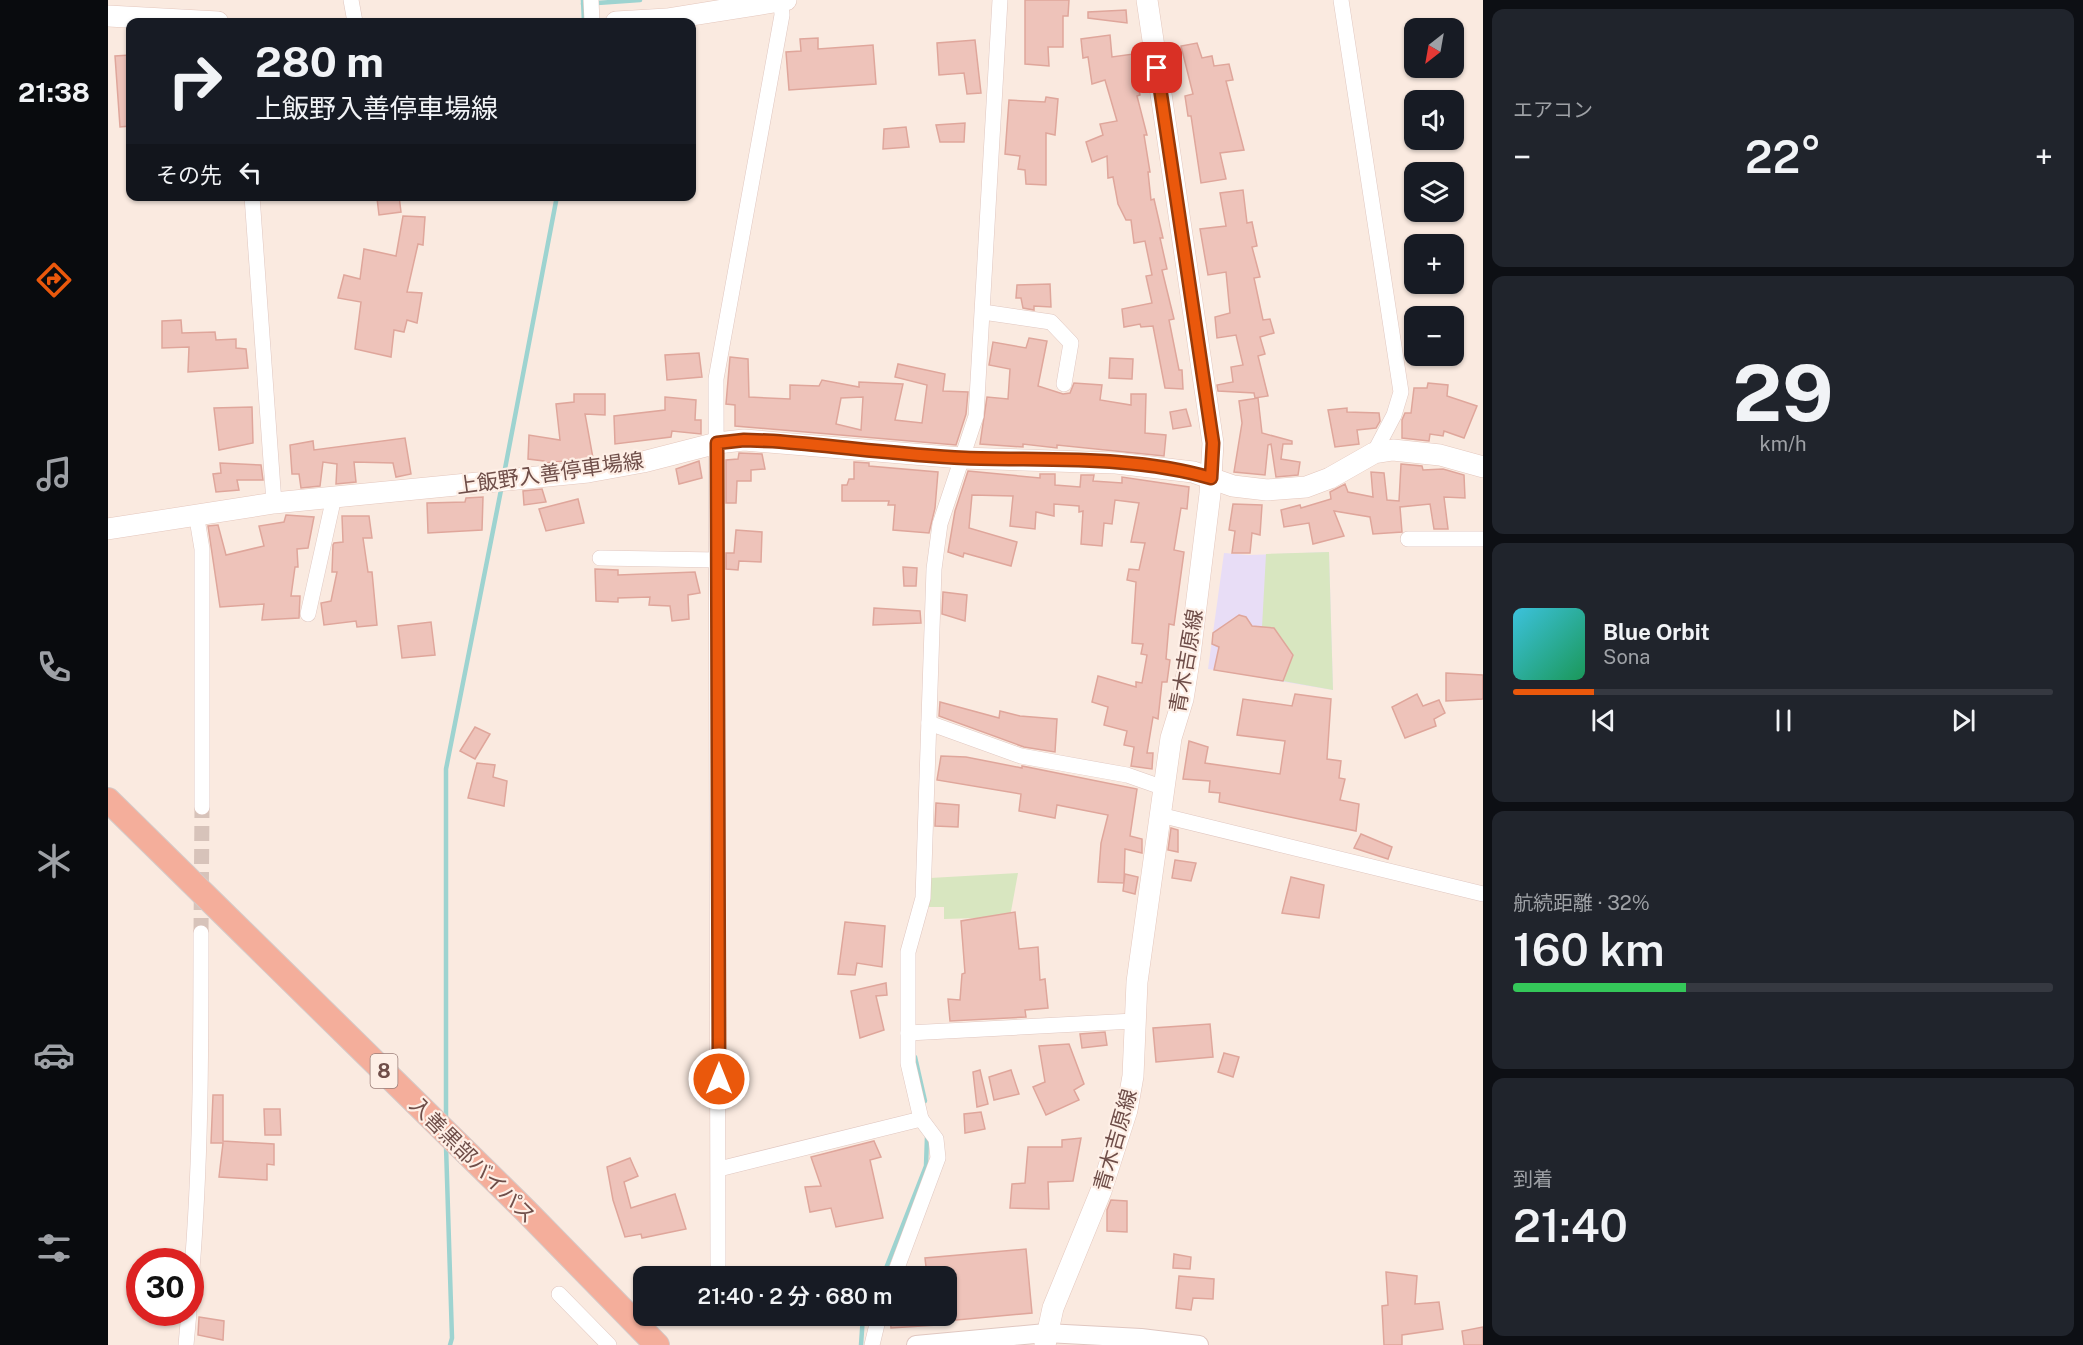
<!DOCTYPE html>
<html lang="ja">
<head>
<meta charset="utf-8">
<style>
  body { margin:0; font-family:"Public Sans","Noto Sans JP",sans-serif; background:#20242c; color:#f1f3f6; height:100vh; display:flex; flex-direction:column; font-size:22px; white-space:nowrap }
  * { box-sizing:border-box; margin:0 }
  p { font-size:20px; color:#9ea1a6 }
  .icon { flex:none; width:33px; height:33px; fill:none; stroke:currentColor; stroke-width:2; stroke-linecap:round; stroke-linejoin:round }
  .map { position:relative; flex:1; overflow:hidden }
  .details { display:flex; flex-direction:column; gap:9px; padding:9px; background:#0d0f14; width:600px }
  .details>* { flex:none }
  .banner { position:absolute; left:18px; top:18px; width:570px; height:183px; border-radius:12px; box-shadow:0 2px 4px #0004; background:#171b24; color:#f1f3f6; overflow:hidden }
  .needle { width:39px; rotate:211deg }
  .tools { position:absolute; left:1296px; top:18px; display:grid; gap:12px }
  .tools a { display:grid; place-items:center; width:60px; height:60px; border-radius:12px; background:#171b24; box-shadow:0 2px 4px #0004; font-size:30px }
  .speed { position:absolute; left:18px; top:1248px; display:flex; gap:12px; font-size:30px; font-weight:700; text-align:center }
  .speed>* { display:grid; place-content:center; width:78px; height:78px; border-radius:50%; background:#171b24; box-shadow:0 2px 4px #0004; line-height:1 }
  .speed .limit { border:9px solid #d22; background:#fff; color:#111 }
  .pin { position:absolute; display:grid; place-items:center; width:51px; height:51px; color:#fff; margin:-26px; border-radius:12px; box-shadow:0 3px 9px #0006 }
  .me { position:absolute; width:66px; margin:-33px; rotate:0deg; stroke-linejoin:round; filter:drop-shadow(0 0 4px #0008) }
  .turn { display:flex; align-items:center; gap:21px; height:126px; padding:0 30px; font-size:27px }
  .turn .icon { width:78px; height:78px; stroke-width:2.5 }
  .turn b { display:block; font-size:42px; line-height:51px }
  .then { display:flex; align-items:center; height:57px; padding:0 30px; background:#0003; gap:12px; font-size:22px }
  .big { font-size:45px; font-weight:600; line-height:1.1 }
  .details .widget { flex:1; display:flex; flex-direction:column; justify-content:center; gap:9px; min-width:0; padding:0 21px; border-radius:12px; background:#20242c }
  .details .dial { align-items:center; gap:0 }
  .dial b { font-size:78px; line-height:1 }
  .song { display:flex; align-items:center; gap:18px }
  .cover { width:72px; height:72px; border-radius:9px; background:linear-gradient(135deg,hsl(190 70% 55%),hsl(150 70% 35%)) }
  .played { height:6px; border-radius:3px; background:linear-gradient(90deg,#ea580c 15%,#363941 15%) }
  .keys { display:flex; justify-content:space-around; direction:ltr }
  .heat { display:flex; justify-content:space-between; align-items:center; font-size:33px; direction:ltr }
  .charge { height:9px; border-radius:4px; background:linear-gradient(90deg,#34c759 32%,#363941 0) }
  .trip { position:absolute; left:525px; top:1266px; width:324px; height:60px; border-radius:12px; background:#171b24; box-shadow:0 2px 4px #0004; font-weight:600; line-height:60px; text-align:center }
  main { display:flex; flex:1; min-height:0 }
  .dock { display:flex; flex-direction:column; width:108px; justify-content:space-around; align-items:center; background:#090b0e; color:#9ea1a6 }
  .dock .icon { width:42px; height:42px }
  .dock .active { color:#ea580c }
  .dock b { font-size:27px; color:#f1f3f6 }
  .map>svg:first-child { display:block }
  .education { fill:#e8ddf6 }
  .green { fill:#d8e6c0 }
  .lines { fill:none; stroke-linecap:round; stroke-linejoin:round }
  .stream { stroke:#9dd3d0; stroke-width:4.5 }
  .building { fill:#eec3ba; stroke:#dfa69b; stroke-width:1.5; fill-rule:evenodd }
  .minor-tunnel { stroke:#d7c3ba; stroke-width:15; stroke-dasharray:15 8; stroke-linecap:butt }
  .minor-casing { stroke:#e0c7c0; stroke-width:16 }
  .tertiary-casing { stroke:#e0c7c0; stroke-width:20 }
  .secondary-casing { stroke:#e4c7bd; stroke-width:22 }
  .trunk-casing { stroke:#d4cac8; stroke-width:26 }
  .minor { stroke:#fff; stroke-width:15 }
  .tertiary { stroke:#fff; stroke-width:18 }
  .secondary { stroke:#fff; stroke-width:21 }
  .trunk { stroke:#f4ae9b; stroke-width:24 }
  .route-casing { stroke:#983908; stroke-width:15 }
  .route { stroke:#ea580c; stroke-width:10 }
  .labels { text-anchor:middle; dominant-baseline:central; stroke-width:4.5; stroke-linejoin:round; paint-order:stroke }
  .shield { fill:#feefe6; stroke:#9a7e78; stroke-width:1.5 }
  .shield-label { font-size:20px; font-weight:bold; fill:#6f4e49 }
  .street-label { font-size:21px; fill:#6f4e49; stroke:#feefe6 }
</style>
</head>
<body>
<main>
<nav class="dock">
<b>21:38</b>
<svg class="icon active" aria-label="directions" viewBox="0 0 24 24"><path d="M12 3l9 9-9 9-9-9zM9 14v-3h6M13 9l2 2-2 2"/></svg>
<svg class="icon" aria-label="music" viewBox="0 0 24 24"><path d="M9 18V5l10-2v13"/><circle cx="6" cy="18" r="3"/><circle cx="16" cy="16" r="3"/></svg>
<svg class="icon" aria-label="phone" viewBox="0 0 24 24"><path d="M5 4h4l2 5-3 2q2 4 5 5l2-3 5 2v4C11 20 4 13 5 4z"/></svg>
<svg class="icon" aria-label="climate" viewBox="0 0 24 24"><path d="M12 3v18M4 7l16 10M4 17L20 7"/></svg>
<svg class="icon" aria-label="car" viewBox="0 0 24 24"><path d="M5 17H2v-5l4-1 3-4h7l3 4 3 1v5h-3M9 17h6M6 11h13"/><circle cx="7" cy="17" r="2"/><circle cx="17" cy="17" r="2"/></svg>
<svg class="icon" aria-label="filters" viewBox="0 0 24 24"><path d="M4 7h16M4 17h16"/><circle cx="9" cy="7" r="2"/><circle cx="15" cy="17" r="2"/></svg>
</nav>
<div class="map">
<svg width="1375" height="1345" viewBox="0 0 1375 1345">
  <rect width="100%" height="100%" fill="#faeae0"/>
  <path class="education" d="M1221,552L1225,690L1100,669L1116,553L1141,555Z"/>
  <g class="green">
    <path d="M1221,552L1225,690L1175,681L1185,655L1166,629L1154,627L1158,554Z"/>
    <path d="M910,873L902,917L836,919V907H819L822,878Z"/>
  </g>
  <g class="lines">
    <g class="stream">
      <path d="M475,0L476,22"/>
      <path d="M475,4L532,0"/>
      <path d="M396,474L449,196"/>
      <path d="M807,1057L817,1101"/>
      <path d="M338,1119V769L394,485"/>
      <path d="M338,1146L344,1338L342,1345"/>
      <path d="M775,1276L818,1166L819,1137"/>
      <path d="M753,1345L755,1316"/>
    </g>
  </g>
  <g class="building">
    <path d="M917,0H961L960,16H955V47H940L941,66L917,64Z"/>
    <path d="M1018,10L1019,23L980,18V12Z"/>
    <path d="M1002,35L1004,57L1025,54L1032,95L1029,96L1039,135H1036L1042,172H1040L1043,200L1046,199L1055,238H1052L1059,269L1054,270L1066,319L1061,320L1071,370H1074L1075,389L1057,388L1045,326L1033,327L1032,324L1016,327L1014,309L1044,303L1038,276L1044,275L1037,241L1026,243L1023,220H1018L1010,204L1005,177L1000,178L999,156L984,162L978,142L995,135L992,124L1009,121L997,80L984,84L980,57L975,58L973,39Z"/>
    <path d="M710,38V49L765,45L768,84L681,90L678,52L693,51L692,39Z"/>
    <path d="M867,40L873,93L859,94L856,73L831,75L829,43Z"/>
    <path d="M1089,43L1094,58L1104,56L1106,66L1121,64L1125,80L1118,81L1136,150L1112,153L1118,179L1093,183L1083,116H1080L1077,96L1085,94L1073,46Z"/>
    <path d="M22,55V126L12,127L7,56Z"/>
    <path d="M938,97L950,99L947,135L938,133V185L918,184L917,170L910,169L912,156L897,154L901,100L937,102Z"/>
    <path d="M857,123L856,142H832L828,125Z"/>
    <path d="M798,127L801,147L775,149L776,129Z"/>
    <path d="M1135,190L1139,223L1144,222L1149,246L1144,247L1152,277L1146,278L1155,320L1162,319L1166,333L1152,337L1157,354L1150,356L1160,396L1147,398L1146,393L1110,391L1109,385L1125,382L1123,367L1135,365L1128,335L1109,338L1107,317L1122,313L1118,272L1100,275L1092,229L1118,226L1112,193Z"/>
    <path d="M278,196H291L293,212L271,215L269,198Z"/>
    <path d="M295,216L317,217L315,245L310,244L299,292L314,293L309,323L299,320L296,332L286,330L283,357L247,349L253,302L230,298L236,275L252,279L256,249L288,256Z"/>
    <path d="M942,284L943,307L926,306V310L915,308L913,298H908L909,285Z"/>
    <path d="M73,320L74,333L107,332L108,340L128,339V348L138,349L140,368L80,372L81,347L54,348V321Z"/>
    <path d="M921,338L939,341L930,386L955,394L962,393L966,383L994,385L992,400L1023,405V394H1038L1037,433L1058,435L1056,456L949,445V448L915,444V447L872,444L879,397L900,399L902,369L881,365L885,342L918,348Z"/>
    <path d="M591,353L594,377L559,380L557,355Z"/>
    <path d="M622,357L640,359L641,397L682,399V385L711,386L714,380L751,387V382L795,384L787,420L814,423L819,385L787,377L790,364L837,374L835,391L860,392L858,414L848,445L627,426V405L618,404ZM755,397L753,430L728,424L733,398Z"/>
    <path d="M1002,358L1025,359L1024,379L1001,378Z"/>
    <path d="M1320,383L1340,385L1339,396L1369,406L1356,438L1336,431L1335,436L1322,434L1321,441L1294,438V420L1297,413H1303L1306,388H1319Z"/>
    <path d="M466,394H497V415L477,414L485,458L437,463L436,461L420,459L421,435L452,440L448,404L466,402Z"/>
    <path d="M557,397L588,400L587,420H593V434L564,431L563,437L507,444L506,416L557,410Z"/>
    <path d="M1150,398L1154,433L1184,441V444H1175L1173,459L1192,462L1190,475L1168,477L1163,444L1160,445L1157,475L1126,472L1134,423L1131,401Z"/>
    <path d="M144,407L145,443L111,450L106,408Z"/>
    <path d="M1239,408V412L1271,413L1272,421L1268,428L1249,430L1251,444L1227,447L1220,410Z"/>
    <path d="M1078,409L1083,426L1065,429L1062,412Z"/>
    <path d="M297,438L303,474L288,477L285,463L246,462L248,482L228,484L229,464L215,462L212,486L193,488L191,474H184L182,445L205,441L206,450Z"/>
    <path d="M631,453L654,454L657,469L643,470V481H629L628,503H618V460L630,459Z"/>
    <path d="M591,461L594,478L571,484L568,469Z"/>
    <path d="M746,462L761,463V466L830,472L827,508L821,533L785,530L787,505H780L781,501H734V485H739L741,479H746Z"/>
    <path d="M112,463L153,465L155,480H129L131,490L108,492L105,474L113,473Z"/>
    <path d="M1293,464L1314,466L1315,470L1335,469L1356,475L1357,498L1336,497L1340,529H1326L1322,504L1292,507L1294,532L1265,534L1262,517L1226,511L1236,536L1205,544L1201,523L1176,527L1173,510L1192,505L1193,508L1223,499L1222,492L1237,484L1240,492L1265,497L1263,472L1276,473L1279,500L1291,501Z"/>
    <path d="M860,471L932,478V474H947V485L972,487L973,475H986L985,481L1014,483V477L1081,487L1079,509L1073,508L1066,550L1076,552L1066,625L1061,624L1058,659L1062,660L1059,682H1054L1050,719L1045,717L1039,753H1045L1044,769L1023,766L1026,747L1016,745L1019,731L996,725L1000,707L984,702L990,676L1028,687V682L1034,683L1039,655L1033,654L1035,644L1024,643L1028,582L1019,580L1021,569L1031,570L1037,543L1023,542L1031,503L1007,500L1004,524L996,523L994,546L973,544L975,511L971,512V506L946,504V516L928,512L927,529L902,526L905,496L864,495L861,528L909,542L903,566L856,553L855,557L840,552L847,511Z"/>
    <path d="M434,489L438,502L416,505L415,491Z"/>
    <path d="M375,497L374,530L320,533L319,503L357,502L358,498Z"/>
    <path d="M470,499L476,523L438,531L431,509Z"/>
    <path d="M1125,504L1154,505L1152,535L1144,533L1142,553H1124L1127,531L1121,530Z"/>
    <path d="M178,515L206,517L200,548L189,549L190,567H187L183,596H192L191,618L154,620L156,604L112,607L100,526L110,525L118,555L156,546L151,526L176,522Z"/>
    <path d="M234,516H261L264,538H255L260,572H264L269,625L249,627L248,621L216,625L213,603L223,601L229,572H224L225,545L226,543L235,542Z"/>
    <path d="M628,530L654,532L653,562L631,561L630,570L618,569V553H626Z"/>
    <path d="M795,567L809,568L808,586H796Z"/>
    <path d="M487,569L510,570V575L587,572L592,593L580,595L581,619L564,621L562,606L541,605L542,597L510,598V602L488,601Z"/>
    <path d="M835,592L859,595L857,621L834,614Z"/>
    <path d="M766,608L812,611L813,623L765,625Z"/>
    <path d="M1131,615L1138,617L1144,626L1166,628L1185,655L1175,681L1106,670L1111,647L1104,644L1105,633Z"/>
    <path d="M323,622L327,655L294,658L290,626Z"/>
    <path d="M1338,673L1375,675V699L1338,701Z"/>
    <path d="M1187,694L1223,699L1219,759L1233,761L1231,778L1237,779L1232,800L1251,804L1248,831L1111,802L1112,793L1101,792L1102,781L1075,779L1081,741L1100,747L1097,763L1172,774L1177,741L1129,735L1135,699L1184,706Z"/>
    <path d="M1309,694L1315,706L1331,700L1337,713L1326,719L1328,726L1297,738L1284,707Z"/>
    <path d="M832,702L891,718L892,711L912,716L949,719L947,752L916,747L831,716Z"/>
    <path d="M367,727L382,734L367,759L352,751Z"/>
    <path d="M833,756L858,757L914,768V766L1029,789L1022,836L1034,839V853L1017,849L1016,883L990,882L993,843L1000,815L949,805L947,818L911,811L913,794L829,780Z"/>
    <path d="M369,763L387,765L385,777L399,781L396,806L360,798Z"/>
    <path d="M828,803L851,805L850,827L827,826Z"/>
    <path d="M1063,828L1070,830V852L1060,850Z"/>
    <path d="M1253,834L1284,847L1280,859L1246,848Z"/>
    <path d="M1067,860L1088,863L1083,881L1064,878Z"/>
    <path d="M1017,874L1030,877L1027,894L1015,891Z"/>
    <path d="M1183,877L1216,885L1211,918L1174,913Z"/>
    <path d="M907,912L911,949L930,947L932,980L937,979L940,1008L917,1010L918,1017L842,1021L840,999L852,1000L854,974L857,973L853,921Z"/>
    <path d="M737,922L777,926L774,967L749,963L747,975L730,974Z"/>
    <path d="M778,983L779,995L768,996L776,1030L752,1038L743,991Z"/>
    <path d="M1102,1024L1105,1057L1048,1062L1045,1028Z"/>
    <path d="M997,1032L999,1045L974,1048L972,1034Z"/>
    <path d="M961,1044L976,1084L966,1090L971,1100L938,1115L925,1087L937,1082L931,1046Z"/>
    <path d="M1116,1053L1131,1057L1125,1077L1110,1072Z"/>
    <path d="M872,1070L880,1104L869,1107L865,1072Z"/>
    <path d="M903,1070L911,1094L886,1100L881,1077Z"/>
    <path d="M105,1095H115V1141L166,1144V1165L159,1164V1180L111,1177L115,1143H103Z"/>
    <path d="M156,1109H172L173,1135H157Z"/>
    <path d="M873,1112L877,1129L857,1133L856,1114Z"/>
    <path d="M973,1138L965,1181L940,1182L941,1209L902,1208L904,1184L917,1183L920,1147H954V1140Z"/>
    <path d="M766,1141L773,1157L762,1160L775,1218L728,1227L723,1208L702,1212L697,1187L713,1186L703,1157Z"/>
    <path d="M522,1158L530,1176L516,1182L523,1208L567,1194L578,1229L534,1238L533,1234L517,1237L505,1200L499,1167Z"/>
    <path d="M1003,1200L1019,1201V1232L999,1231V1210Z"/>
    <path d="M918,1249L924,1313L838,1321V1276H819L817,1258Z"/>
    <path d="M1066,1254L1083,1257L1082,1269L1065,1268Z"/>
    <path d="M1278,1272L1309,1276L1307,1304L1331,1302L1335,1329L1294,1335V1345H1276L1274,1306L1280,1305Z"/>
    <path d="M1071,1276L1106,1279L1105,1299L1085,1298L1083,1310L1068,1308Z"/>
    <path d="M782,1316H829V1325L783,1328Z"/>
    <path d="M91,1317L116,1321L115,1340L90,1335Z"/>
    <path d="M1375,1327V1345H1356L1354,1331Z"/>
  </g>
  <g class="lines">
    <path class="minor-tunnel" d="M93,933L94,807"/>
    <defs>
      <g id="minor">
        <path d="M243,0L247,22"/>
        <path d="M483,0L484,22"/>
        <path d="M1233,0L1293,392L1286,415L1266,453"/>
        <path d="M144,196L166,503"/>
        <path d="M875,312L943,322L963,343L956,384"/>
        <path d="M88,513L94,549V807"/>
        <path d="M1300,539H1375"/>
        <path d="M492,558L609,560"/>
        <path d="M200,614L226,497"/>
        <path d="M821,723L913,756L1019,775L1056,788"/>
        <path d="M1052,815L1375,894"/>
        <path d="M800,1033L1026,1021"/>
        <path d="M611,1169L813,1119L800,1063V952L815,898L826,569L832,524L868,416L892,0"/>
        <path d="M610,1265L608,379L674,15L673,1"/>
        <path d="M786,1276L830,1158L828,1139L813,1119"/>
        <path d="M82,1292C93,1173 93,1052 93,933"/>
        <path d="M451,1294L501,1345"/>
        <path d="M78,1345L81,1312"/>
        <path d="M764,1345L771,1316"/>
      </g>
      <path id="tertiary" d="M808,1345L938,1333L1033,1338L1091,1345"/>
      <g id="secondary">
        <path d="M0,16L110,22"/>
        <path d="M508,22L559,19L678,0"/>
        <path d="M0,529L166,503L480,472L535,462L609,443L636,440L853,458L1008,463L1085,472L1125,486L1159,490L1198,487L1222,478L1266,453L1285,450L1332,455L1375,467"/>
        <path d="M937,1345L945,1308L993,1191L1019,1110L1025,1076L1029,982L1063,738L1075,699L1082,655L1102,494L1105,443L1039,0"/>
      </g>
      <path id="trunk" d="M0,800L418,1211L549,1345"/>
    </defs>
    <use href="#minor" class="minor-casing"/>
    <use href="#tertiary" class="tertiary-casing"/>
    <use href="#secondary" class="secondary-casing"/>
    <use href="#trunk" class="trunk-casing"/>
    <use href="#minor" class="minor"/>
    <use href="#tertiary" class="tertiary"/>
    <use href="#secondary" class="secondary"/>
    <use href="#trunk" class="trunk"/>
  </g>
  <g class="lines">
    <defs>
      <path id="route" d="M611,1079L609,443L636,440L665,441C729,446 792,455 857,458C938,461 1024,455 1103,478L1105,443L1049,68"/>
    </defs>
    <use href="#route" class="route-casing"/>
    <use href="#route" class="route"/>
  </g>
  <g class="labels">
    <rect class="shield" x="262.5" y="1054" width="27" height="34" rx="4.5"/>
    <g class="shield-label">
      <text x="276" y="1071">8</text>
    </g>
    <g class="street-label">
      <text transform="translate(442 473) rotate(-8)">上飯野入善停車場線</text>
      <text transform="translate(1078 661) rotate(-80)">青木吉原線</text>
      <text transform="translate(1007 1140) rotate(-74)">青木吉原線</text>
      <text transform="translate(365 1160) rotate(45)">入善黒部バイパス</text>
    </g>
  </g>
</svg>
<div class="tools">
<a><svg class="needle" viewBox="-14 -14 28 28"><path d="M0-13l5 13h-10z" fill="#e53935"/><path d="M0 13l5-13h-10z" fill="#9ea1a6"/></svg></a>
<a><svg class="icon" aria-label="sound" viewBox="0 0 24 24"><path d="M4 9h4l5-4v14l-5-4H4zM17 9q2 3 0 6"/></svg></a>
<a><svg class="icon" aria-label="layers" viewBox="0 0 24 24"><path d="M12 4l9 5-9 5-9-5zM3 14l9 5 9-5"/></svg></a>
<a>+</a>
<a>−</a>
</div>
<div class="speed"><div class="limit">30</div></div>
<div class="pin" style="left:1049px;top:68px;background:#d93025"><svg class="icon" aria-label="arrive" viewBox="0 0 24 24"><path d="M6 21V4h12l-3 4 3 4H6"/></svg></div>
<svg class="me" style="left:611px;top:1079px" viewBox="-20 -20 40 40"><circle r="17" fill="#ea580c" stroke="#fff" stroke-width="3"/><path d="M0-11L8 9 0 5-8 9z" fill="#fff"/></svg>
<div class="trip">21:40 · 2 分 · 680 m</div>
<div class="banner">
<div class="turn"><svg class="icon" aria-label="right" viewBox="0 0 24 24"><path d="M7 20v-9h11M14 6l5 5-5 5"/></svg><div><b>280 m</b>上飯野入善停車場線</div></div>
<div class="then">その先<svg class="icon" aria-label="left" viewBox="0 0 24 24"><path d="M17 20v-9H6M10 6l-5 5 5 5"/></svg></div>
</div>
</div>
<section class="details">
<div class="widget"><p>エアコン</p>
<div class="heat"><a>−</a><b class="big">22°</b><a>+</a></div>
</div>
<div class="widget dial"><b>29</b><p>km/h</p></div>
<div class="widget">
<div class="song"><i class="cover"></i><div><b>Blue Orbit</b><p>Sona</p></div></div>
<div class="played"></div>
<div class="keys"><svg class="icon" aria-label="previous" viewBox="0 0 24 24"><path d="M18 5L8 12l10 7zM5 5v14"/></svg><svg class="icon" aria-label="pause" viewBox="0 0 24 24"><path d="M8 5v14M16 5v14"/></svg><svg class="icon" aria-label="next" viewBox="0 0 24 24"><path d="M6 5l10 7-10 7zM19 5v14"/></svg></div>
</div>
<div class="widget"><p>航続距離 · 32%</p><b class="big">160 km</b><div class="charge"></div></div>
<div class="widget"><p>到着</p><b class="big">21:40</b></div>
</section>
</main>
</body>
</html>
